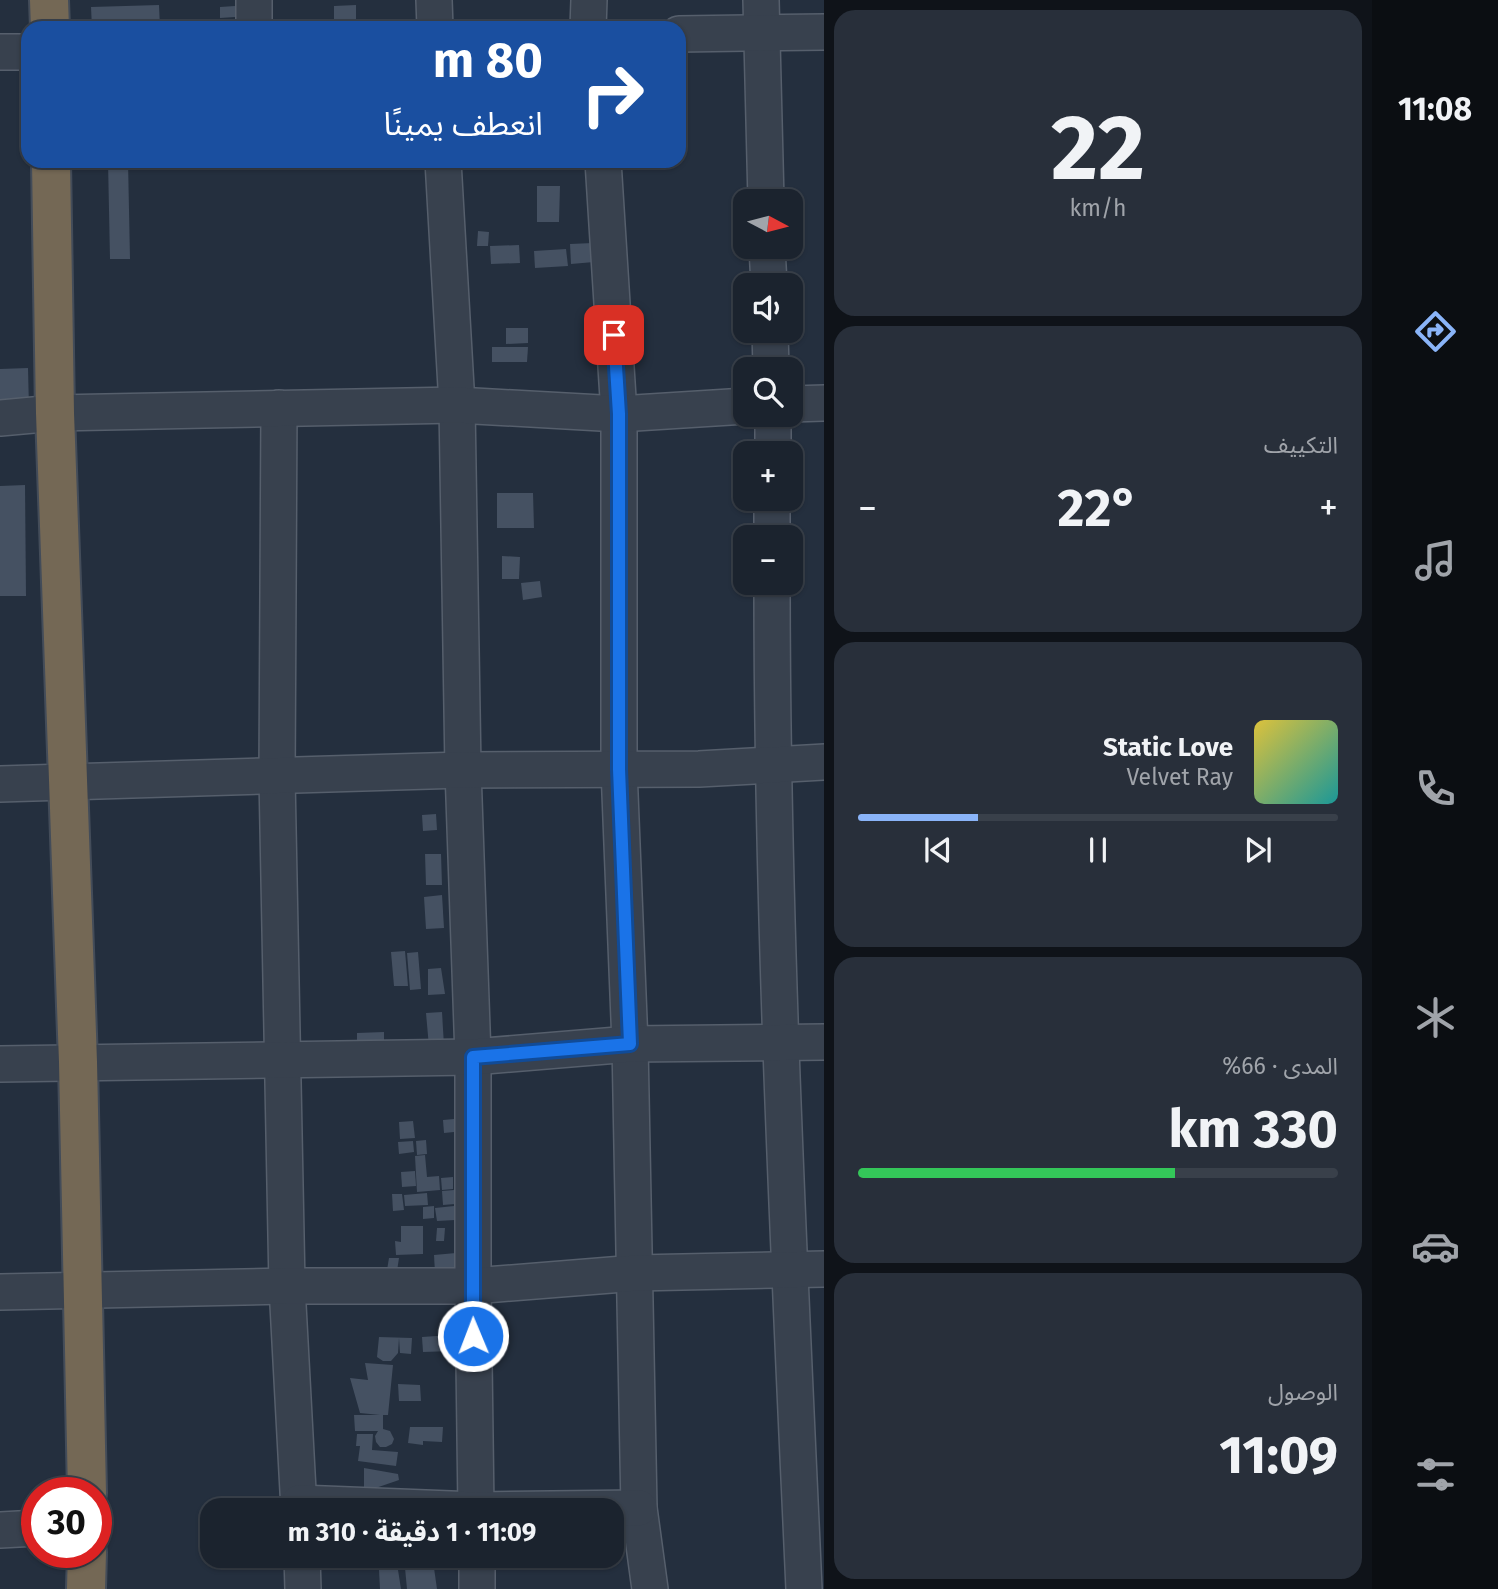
<!DOCTYPE html>
<html lang="ar">
<head>
<meta charset="utf-8">
<style>
  body { margin:0; font-family:"Fira Sans","Noto Sans Arabic",sans-serif; background:#282f3a; color:#f1f3f6; direction:rtl; height:100vh; display:flex; flex-direction:column; font-size:26px; white-space:nowrap }
  * { box-sizing:border-box; margin:0 }
  p { font-size:23px; color:#a0a4aa }
  .icon { flex:none; width:38px; height:38px; fill:none; stroke:currentColor; stroke-width:2; stroke-linecap:round; stroke-linejoin:round }
  .map { position:relative; flex:1; overflow:hidden; direction:ltr }
  .side { display:flex; flex-direction:column; gap:10px; padding:10px; background:#0f1319; width:548px }
  .side>* { flex:none }
  .top-card { position:absolute; left:21px; top:21px; width:665px; height:147px; border-radius:21px; box-shadow:0 2px 5px #0004,0 0 0 2px #39404a; direction:rtl; background:#1a4fa0; color:#fff; overflow:hidden }
  .needle { width:46px; rotate:97deg }
  .controls { position:absolute; left:733px; top:189px; display:grid; gap:14px }
  .controls a { display:grid; place-items:center; width:70px; height:70px; border-radius:14px; background:#1b232e; box-shadow:0 2px 5px #0004,0 0 0 2px #39404a; font-size:35px }
  .speed { position:absolute; left:21px; top:1477px; display:flex; gap:14px; font-size:35px; font-weight:700; text-align:center }
  .speed>* { display:grid; place-content:center; width:91px; height:91px; border-radius:50%; background:#1b232e; box-shadow:0 2px 5px #0004,0 0 0 2px #39404a; line-height:1 }
  .speed .limit { border:10px solid #d22; background:#fff; color:#111 }
  .pin { position:absolute; display:grid; place-items:center; width:60px; height:60px; color:#fff; margin:-30px; border-radius:14px; box-shadow:0 4px 10px #0006 }
  .me { position:absolute; width:77px; margin:-38px; rotate:359deg; stroke-linejoin:round; filter:drop-shadow(0 0 5px #0008) }
  .turn { display:flex; align-items:center; gap:24px; height:147px; padding:0 28px; font-size:32px }
  .turn .icon { width:91px; height:91px; stroke-width:2.5 }
  .turn b { display:block; font-size:49px; line-height:60px }
  .big { font-size:52px; font-weight:700; line-height:1.1 }
  .side .card { flex:1; display:flex; flex-direction:column; justify-content:center; gap:10px; min-width:0; padding:0 24px; border-radius:21px; background:#282f3a }
  .side .dial { align-items:center; gap:0 }
  .dial b { font-size:91px; line-height:1 }
  .song { display:flex; align-items:center; gap:21px }
  .cover { width:84px; height:84px; border-radius:10px; background:linear-gradient(135deg,hsl(50 70% 55%),hsl(180 70% 35%)) }
  .played { height:7px; border-radius:4px; background:linear-gradient(90deg,#8ab4f8 25%,#39404a 25%) }
  .keys { display:flex; justify-content:space-around; direction:ltr }
  .heat { display:flex; justify-content:space-between; align-items:center; font-size:38px; direction:ltr }
  .charge { height:10px; border-radius:5px; background:linear-gradient(90deg,#34c759 66%,#39404a 0) }
  .trip { position:absolute; left:200px; top:1498px; width:424px; height:70px; border-radius:21px; background:#1b232e; box-shadow:0 2px 5px #0004,0 0 0 2px #39404a; font-weight:700; line-height:70px; text-align:center; direction:rtl }
  main { display:flex; flex:1; min-height:0 }
  .tab-bar { display:flex; flex-direction:column; width:126px; justify-content:space-around; align-items:center; background:#0b0e12; color:#a0a4aa }
  .tab-bar .icon { width:49px; height:49px }
  .tab-bar .current { color:#8ab4f8 }
  .tab-bar b { font-size:32px; color:#f1f3f6 }
  .map>svg:first-child { display:block }
  .building { fill:#455162 }
  .lines { fill:none; stroke-linecap:round; stroke-linejoin:round }
  .minor-casing { stroke:#565f6c; stroke-width:38 }
  .highway-casing { stroke:#434c59; stroke-width:42 }
  .minor { stroke:#38414e; stroke-width:35 }
  .highway { stroke:#746855; stroke-width:38 }
  .route-casing { stroke:#114b97; stroke-width:18 }
  .route { stroke:#1a73e8; stroke-width:12 }
</style>
</head>
<body>
<main>
<nav class="tab-bar">
<b>11:08</b>
<svg class="icon current" aria-label="directions" viewBox="0 0 24 24"><path d="M12 3l9 9-9 9-9-9zM9 14v-3h6M13 9l2 2-2 2"/></svg>
<svg class="icon" aria-label="music" viewBox="0 0 24 24"><path d="M9 18V5l10-2v13"/><circle cx="6" cy="18" r="3"/><circle cx="16" cy="16" r="3"/></svg>
<svg class="icon" aria-label="phone" viewBox="0 0 24 24"><path d="M5 4h4l2 5-3 2q2 4 5 5l2-3 5 2v4C11 20 4 13 5 4z"/></svg>
<svg class="icon" aria-label="climate" viewBox="0 0 24 24"><path d="M12 3v18M4 7l16 10M4 17L20 7"/></svg>
<svg class="icon" aria-label="car" viewBox="0 0 24 24"><path d="M5 17H2v-5l4-1 3-4h7l3 4 3 1v5h-3M9 17h6M6 11h13"/><circle cx="7" cy="17" r="2"/><circle cx="17" cy="17" r="2"/></svg>
<svg class="icon" aria-label="filters" viewBox="0 0 24 24"><path d="M4 7h16M4 17h16"/><circle cx="9" cy="7" r="2"/><circle cx="15" cy="17" r="2"/></svg>
</nav>
<section class="side">
<div class="card dial"><b>22</b><p>km/h</p></div>
<div class="card"><p>التكييف</p>
<div class="heat"><a>−</a><b class="big">22°</b><a>+</a></div>
</div>
<div class="card">
<div class="song"><i class="cover"></i><div><b>Static Love</b><p>Velvet Ray</p></div></div>
<div class="played"></div>
<div class="keys"><svg class="icon" aria-label="previous" viewBox="0 0 24 24"><path d="M18 5L8 12l10 7zM5 5v14"/></svg><svg class="icon" aria-label="pause" viewBox="0 0 24 24"><path d="M8 5v14M16 5v14"/></svg><svg class="icon" aria-label="next" viewBox="0 0 24 24"><path d="M6 5l10 7-10 7zM19 5v14"/></svg></div>
</div>
<div class="card"><p>المدى · 66%</p><b class="big">330 km</b><div class="charge"></div></div>
<div class="card"><p>الوصول</p><b class="big">11:09</b></div>
</section>
<div class="map">
<svg width="825" height="1589" viewBox="0 0 825 1589">
  <rect width="100%" height="100%" fill="#242f3e"/>
  <g class="building">
    <path d="M159,5L160,28H92L91,7Z"/>
    <path d="M356,5V24L334,25V6Z"/>
    <path d="M235,6V17L220,18V7Z"/>
    <path d="M204,20V28H188V21Z"/>
    <path d="M108,161H128L130,259H110Z"/>
    <path d="M537,186H560L559,222H537Z"/>
    <path d="M478,231L489,232L488,246H477Z"/>
    <path d="M593,243L594,262L571,264L570,244Z"/>
    <path d="M519,245L520,263L491,264L490,246Z"/>
    <path d="M566,249L568,266L535,268L534,251Z"/>
    <path d="M506,328H528V343L506,344Z"/>
    <path d="M492,347H528L527,362H492Z"/>
    <path d="M28,368L29,409H0V369Z"/>
    <path d="M25,485L26,596H0V486Z"/>
    <path d="M497,493H533L534,528H497Z"/>
    <path d="M502,556L520,557L519,579H502Z"/>
    <path d="M540,581L542,597L523,600L521,583Z"/>
    <path d="M436,814L437,830L423,831L422,815Z"/>
    <path d="M425,854H441L442,885H426Z"/>
    <path d="M442,895L444,928L426,929L424,897Z"/>
    <path d="M405,951L408,986H394L391,952Z"/>
    <path d="M418,952L421,989L410,990L407,953Z"/>
    <path d="M441,968L445,994L428,995V969Z"/>
    <path d="M442,1012L444,1046L429,1047L426,1013Z"/>
    <path d="M384,1032V1048L357,1049V1033Z"/>
    <path d="M454,1119V1132L444,1133L443,1120Z"/>
    <path d="M413,1121L415,1138L400,1139L399,1122Z"/>
    <path d="M426,1140L427,1154L417,1155L416,1141Z"/>
    <path d="M413,1141L414,1152L399,1154L398,1142Z"/>
    <path d="M425,1155L427,1177L439,1176L440,1190L417,1192L415,1156Z"/>
    <path d="M415,1171L416,1186L402,1187L401,1172Z"/>
    <path d="M453,1177V1189L442,1190L441,1178Z"/>
    <path d="M454,1190L455,1204L443,1205L442,1191Z"/>
    <path d="M427,1193L428,1205L405,1206L404,1195Z"/>
    <path d="M392,1194H402L404,1210L393,1211Z"/>
    <path d="M434,1206V1218L423,1219V1207Z"/>
    <path d="M454,1206L455,1220L437,1221L435,1208Z"/>
    <path d="M401,1226H423V1254L396,1255L395,1241L401,1242Z"/>
    <path d="M437,1228H445L444,1241H436Z"/>
    <path d="M456,1253L457,1271L435,1273L434,1255Z"/>
    <path d="M389,1258H399L397,1271L387,1270Z"/>
    <path d="M451,1335L452,1351L423,1352L422,1337Z"/>
    <path d="M379,1337L412,1338L411,1354L400,1353L399,1338L398,1353L391,1361H383L377,1357Z"/>
    <path d="M365,1363L393,1365L388,1415H383V1429L390,1431L394,1439L392,1444L386,1447H380L376,1442L375,1436L378,1431H355L354,1415H380L360,1413L350,1378L368,1380Z"/>
    <path d="M398,1384L420,1385L421,1401H399Z"/>
    <path d="M410,1427H443L442,1442L423,1441V1445L408,1443Z"/>
    <path d="M357,1434H373L372,1450L398,1452L396,1466L358,1461L360,1446H356Z"/>
    <path d="M364,1468L398,1474L399,1480L364,1492Z"/>
    <path d="M405,1568H434L437,1589H407Z"/>
    <path d="M379,1570H398L401,1589H380Z"/>
  </g>
  <g class="lines">
    <defs>
      <g id="minor">
        <path d="M434,0L435,28"/>
        <path d="M761,0L766,201"/>
        <path d="M254,28V0"/>
        <path d="M588,28L589,0"/>
        <path d="M679,34L825,32"/>
        <path d="M0,52H28"/>
        <path d="M443,161L457,405L463,770L473,1057V1286L476,1510"/>
        <path d="M603,161L619,414V769L630,1044L639,1508L650,1589"/>
        <path d="M767,247L769,285"/>
        <path d="M770,331L771,369"/>
        <path d="M791,404L825,403"/>
        <path d="M279,408L277,777L287,1286L299,1510"/>
        <path d="M0,418L55,413L457,405L619,414L746,406"/>
        <path d="M773,453V415"/>
        <path d="M772,537V499"/>
        <path d="M772,583C772,919 789,1254 804,1589"/>
        <path d="M0,784L463,770L699,769L825,762"/>
        <path d="M0,1064L473,1057L630,1044L825,1042"/>
        <path d="M0,1292L287,1286H473L636,1273L825,1269"/>
        <path d="M299,1503L476,1510L639,1508"/>
        <path d="M0,1530L37,1528"/>
        <path d="M302,1556L303,1589"/>
        <path d="M477,1556V1589"/>
      </g>
      <g id="highway">
        <path d="M49,0L50,28"/>
        <path d="M51,161L55,413L78,1062L87,1493"/>
        <path d="M86,1589L87,1552"/>
      </g>
    </defs>
    <use href="#minor" class="minor-casing"/>
    <use href="#highway" class="highway-casing"/>
    <use href="#minor" class="minor"/>
    <use href="#highway" class="highway"/>
  </g>
  <g class="lines">
    <defs>
      <path id="route" d="M473,1336V1057L630,1044L619,769V414L614,335"/>
    </defs>
    <use href="#route" class="route-casing"/>
    <use href="#route" class="route"/>
  </g>
</svg>
<div class="controls">
<a><svg class="needle" viewBox="-14 -14 28 28"><path d="M0-13l5 13h-10z" fill="#e53935"/><path d="M0 13l5-13h-10z" fill="#a0a4aa"/></svg></a>
<a><svg class="icon" aria-label="sound" viewBox="0 0 24 24"><path d="M4 9h4l5-4v14l-5-4H4zM17 9q2 3 0 6"/></svg></a>
<a><svg class="icon" aria-label="search" viewBox="0 0 24 24"><circle cx="10" cy="10" r="6"/><path d="M15 15l6 6"/></svg></a>
<a>+</a>
<a>−</a>
</div>
<div class="speed"><div class="limit">30</div></div>
<div class="pin" style="left:614px;top:335px;background:#d93025"><svg class="icon" aria-label="arrive" viewBox="0 0 24 24"><path d="M6 21V4h12l-3 4 3 4H6"/></svg></div>
<svg class="me" style="left:473px;top:1336px" viewBox="-20 -20 40 40"><circle r="17" fill="#1a73e8" stroke="#fff" stroke-width="3"/><path d="M0-11L8 9 0 5-8 9z" fill="#fff"/></svg>
<div class="trip">11:09 · 1 دقيقة · 310 m</div>
<div class="top-card">
<div class="turn"><svg class="icon" aria-label="right" viewBox="0 0 24 24"><path d="M7 20v-9h11M14 6l5 5-5 5"/></svg><div><b>80 m</b>انعطف يمينًا</div></div>
</div>
</div>
</main>
</body>
</html>
